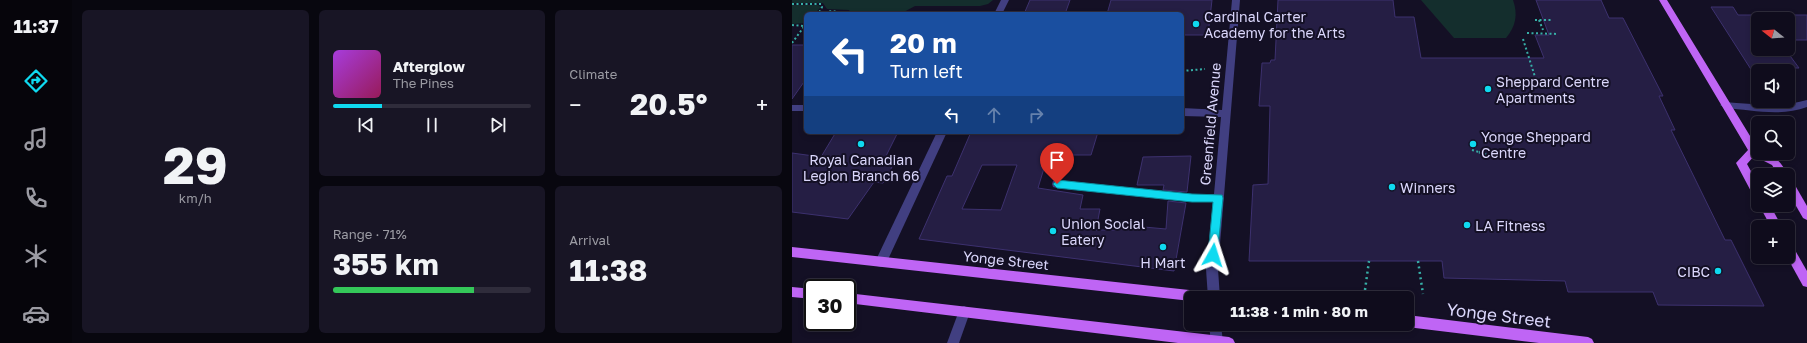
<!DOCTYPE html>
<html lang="en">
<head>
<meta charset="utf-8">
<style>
  body { margin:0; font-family:"Golos Text",sans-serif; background:#181525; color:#f1f3f6; height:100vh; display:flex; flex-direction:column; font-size:15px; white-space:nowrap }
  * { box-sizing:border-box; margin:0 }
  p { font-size:13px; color:#9b9ba3 }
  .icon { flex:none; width:22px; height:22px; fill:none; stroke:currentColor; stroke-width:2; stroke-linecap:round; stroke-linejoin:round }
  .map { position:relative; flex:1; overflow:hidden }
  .side { display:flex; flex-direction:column; gap:10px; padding:10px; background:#08070f; width:720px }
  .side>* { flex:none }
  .guide { position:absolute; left:12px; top:12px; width:380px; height:122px; border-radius:6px; box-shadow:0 2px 6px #0003,0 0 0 1px #2f2c3b; background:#1a4fa0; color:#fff; overflow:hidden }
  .needle { width:26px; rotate:287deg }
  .fabs { position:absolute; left:959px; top:12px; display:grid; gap:8px }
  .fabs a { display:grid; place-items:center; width:44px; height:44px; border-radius:6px; background:#0f0c1c; box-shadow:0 2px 6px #0003,0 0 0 1px #2f2c3b; font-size:20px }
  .speed { position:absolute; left:12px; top:279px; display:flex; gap:8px; font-size:20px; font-weight:700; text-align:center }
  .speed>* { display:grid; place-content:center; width:52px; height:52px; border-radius:50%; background:#0f0c1c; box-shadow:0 2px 6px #0003,0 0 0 1px #2f2c3b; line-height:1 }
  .speed .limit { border:2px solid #111; border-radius:6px; background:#fff; color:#111 }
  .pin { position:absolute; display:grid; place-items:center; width:34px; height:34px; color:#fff; margin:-41px -17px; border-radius:50% 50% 50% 0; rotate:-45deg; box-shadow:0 0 4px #0007 }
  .pin .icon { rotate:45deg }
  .me { position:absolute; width:44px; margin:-22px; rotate:6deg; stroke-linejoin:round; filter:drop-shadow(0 0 3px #0008) }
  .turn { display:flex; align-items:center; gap:14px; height:84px; padding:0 20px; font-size:18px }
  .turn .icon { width:52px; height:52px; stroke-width:2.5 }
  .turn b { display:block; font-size:28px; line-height:34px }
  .lanes { display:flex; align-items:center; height:38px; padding:0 20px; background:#0003; justify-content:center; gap:20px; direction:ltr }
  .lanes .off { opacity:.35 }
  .big { font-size:30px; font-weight:700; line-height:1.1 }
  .side .tile { flex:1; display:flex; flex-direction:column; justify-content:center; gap:6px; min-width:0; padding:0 14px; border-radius:6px; background:#181525 }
  .side .dial { align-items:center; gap:0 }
  .dial b { font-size:52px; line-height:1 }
  .song { display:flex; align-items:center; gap:12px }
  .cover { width:48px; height:48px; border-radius:6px; background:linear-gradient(135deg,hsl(280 70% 55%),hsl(330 70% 35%)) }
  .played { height:4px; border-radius:2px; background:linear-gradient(90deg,#0fdaf0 25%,#2f2c3b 25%) }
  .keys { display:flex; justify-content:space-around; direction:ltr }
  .heat { display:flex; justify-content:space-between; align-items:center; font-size:22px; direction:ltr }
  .charge { height:6px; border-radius:3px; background:linear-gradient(90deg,#34c759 71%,#2f2c3b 0) }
  .side .tiles { flex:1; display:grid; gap:10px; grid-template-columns:repeat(3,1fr) }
  .tile:first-child { grid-row:span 2 }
  .trip { position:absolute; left:392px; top:291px; width:230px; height:40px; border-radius:6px; background:#0f0c1c; box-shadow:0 2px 6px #0003,0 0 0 1px #2f2c3b; font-weight:700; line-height:40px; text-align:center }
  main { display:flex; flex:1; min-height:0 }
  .tab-bar { display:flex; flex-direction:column; width:72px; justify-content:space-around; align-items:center; background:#06050b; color:#9b9ba3 }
  .tab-bar .icon { width:28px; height:28px }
  .tab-bar .selected { color:#0fdaf0 }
  .tab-bar b { font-size:18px; color:#f1f3f6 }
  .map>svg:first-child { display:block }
  .green { fill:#142e2d }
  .building { fill:#251e44; stroke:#3d316f; fill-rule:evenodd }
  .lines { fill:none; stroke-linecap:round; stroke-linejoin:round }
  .path-far1 { stroke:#37b0a8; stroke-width:2; stroke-dasharray:2 2.5; stroke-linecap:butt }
  .path { stroke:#37b0a8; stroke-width:2.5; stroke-dasharray:2 3.5; stroke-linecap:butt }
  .minor { fill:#413f81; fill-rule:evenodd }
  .major { fill:#bf65f5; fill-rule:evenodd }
  .route { fill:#0fdaf0; stroke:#0a8e9c }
  .poi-dot { fill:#0fdaf0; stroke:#141025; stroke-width:1.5 }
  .labels { text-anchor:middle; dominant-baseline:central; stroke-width:4; stroke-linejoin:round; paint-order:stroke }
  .poi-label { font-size:14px; fill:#dbd7fc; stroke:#141025; text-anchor:start }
  .street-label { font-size:14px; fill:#dbd7fc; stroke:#141025 }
  .near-street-label { font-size:17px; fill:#dbd7fc; stroke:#141025 }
</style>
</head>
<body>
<main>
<nav class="tab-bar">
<b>11:37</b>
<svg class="icon selected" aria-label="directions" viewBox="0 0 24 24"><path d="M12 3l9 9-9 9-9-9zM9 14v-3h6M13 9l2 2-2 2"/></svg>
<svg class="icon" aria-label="music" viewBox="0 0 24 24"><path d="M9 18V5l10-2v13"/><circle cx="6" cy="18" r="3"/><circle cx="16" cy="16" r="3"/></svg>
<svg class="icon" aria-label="phone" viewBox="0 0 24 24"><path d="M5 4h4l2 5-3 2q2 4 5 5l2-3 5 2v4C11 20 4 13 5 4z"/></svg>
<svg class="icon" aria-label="climate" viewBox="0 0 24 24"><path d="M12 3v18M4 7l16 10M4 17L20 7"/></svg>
<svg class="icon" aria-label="car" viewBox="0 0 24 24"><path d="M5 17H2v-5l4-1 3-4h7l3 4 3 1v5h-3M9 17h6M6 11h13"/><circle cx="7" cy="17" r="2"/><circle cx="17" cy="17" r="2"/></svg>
</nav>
<section class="side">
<div class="tiles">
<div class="tile dial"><b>29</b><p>km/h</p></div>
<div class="tile">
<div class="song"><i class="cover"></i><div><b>Afterglow</b><p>The Pines</p></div></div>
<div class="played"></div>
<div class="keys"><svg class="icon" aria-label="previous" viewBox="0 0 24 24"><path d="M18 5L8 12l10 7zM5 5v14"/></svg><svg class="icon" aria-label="pause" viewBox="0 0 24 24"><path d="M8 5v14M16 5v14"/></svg><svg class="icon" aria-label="next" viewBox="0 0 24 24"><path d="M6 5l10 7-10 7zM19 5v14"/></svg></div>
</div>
<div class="tile"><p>Climate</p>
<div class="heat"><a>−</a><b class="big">20.5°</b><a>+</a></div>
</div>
<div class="tile"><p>Range · 71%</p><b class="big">355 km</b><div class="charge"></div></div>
<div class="tile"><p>Arrival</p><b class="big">11:38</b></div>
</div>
</section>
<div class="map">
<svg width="1015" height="343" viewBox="0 0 1015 343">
  <rect width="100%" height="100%" fill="#141025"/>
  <g class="green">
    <path d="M0,0H201L196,4L188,6H123L108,14H60L57,10L35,9L31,3H0Z"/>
    <path d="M629,0H721C726,14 724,26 714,38H662Z"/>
    <path d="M0,5H26L29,7L22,14H14L13,23L0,24Z"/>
  </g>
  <g class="building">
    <path d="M238,0H278L273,14H232Z"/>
    <path d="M319,0H420L416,35H390V14H315Z"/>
    <path d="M486,0H601L603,17H622L629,58H752L743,35H757L744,0H809L817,18H831L871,96H867L883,130H879L933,240H939L972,306L866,305L861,292H776L773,281L652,278L650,261H457L461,185L476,184L478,106H467L470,63H478L479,60H483Z"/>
    <path d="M919,7H941L946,15H966V49H993L1007,68H996L998,71H960Z"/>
    <rect x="996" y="15" width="19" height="25"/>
    <path d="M0,45H14V79L0,99Z"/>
    <path d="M44,132H106L93,158H105L91,183L82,182L56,219L0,212V153L29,157Z"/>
    <path d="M179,132H306L299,155H256L246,188L291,195L288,209H308L304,230H323L341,228V226L374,229L376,201L394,203L382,271L127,239L155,176H160ZM190,165H225L209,210L170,209Z"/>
    <path d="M399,156L395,192L371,190L372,185H345L351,157Z"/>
  </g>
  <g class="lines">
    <g class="path-far1">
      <path d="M0,4H29L30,7L27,13"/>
      <path d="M24,14L40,11L56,14"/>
      <path d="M743,20H761"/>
      <path d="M747,20L751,30"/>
      <path d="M0,25L12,26"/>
      <path d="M735,33L766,34"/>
      <path d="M731,39L744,80"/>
      <path d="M0,43L14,24"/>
      <path d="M390,71L413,69"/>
      <path d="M680,150L690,153"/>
    </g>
    <g class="path">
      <path d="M687,152L697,156"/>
      <path d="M626,261L631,294"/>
      <path d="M573,290L577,261"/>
    </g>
    <g class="minor">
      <path d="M209,0H217L210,14H202Z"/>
      <path d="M440,0H448L426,269L428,298H416L414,269L421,202H400L265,188L261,187L260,184L261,181L265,180L400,194H422L429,117L390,116V108L430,110Z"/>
      <path d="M1015,100V107C989,117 960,110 933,108L928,105L933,102C961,104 988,108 1015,100Z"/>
      <rect x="0" y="105" width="14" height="6"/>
      <path d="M145,132H155L93,266L89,267L85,266L83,262Z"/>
      <path d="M172,306L176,308L178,312L167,343H155L168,308Z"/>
      <path d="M417,324H429L431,343H419Z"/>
    </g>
    <g class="major">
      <path d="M867,0H875L966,149V153C982,153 989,162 996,175H986L980,165L962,156L955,164L966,184V198L962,197L944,163L956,150Z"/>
      <path d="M996,179L1000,180L1015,206V220L1011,218L996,192Z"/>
      <path d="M967,205H978L990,227H979Z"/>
      <path d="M996,243L1000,245L1015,271V287L1011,286L995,257Z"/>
      <path d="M0,247L425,293L429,294L431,298H399V301L0,257Z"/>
      <path d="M0,287L21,289V299L0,297Z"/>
      <path d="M55,293L437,337L441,339L443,343H386L55,303Z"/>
      <path d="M615,315L796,337L800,339L802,343H747L615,327L610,324H615Z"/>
    </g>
  </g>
  <path class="route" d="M265,180L400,194L430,195L431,198L425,258L421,259L416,255L421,202H400L265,188L261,184Z"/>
  <g class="poi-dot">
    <circle cx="404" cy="24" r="4"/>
    <circle cx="696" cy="89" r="4"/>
    <circle cx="69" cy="144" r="4"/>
    <circle cx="681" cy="144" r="4"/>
    <circle cx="600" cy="187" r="4"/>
    <circle cx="675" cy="225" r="4"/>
    <circle cx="261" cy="231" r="4"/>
    <circle cx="371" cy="247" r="4"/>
    <circle cx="926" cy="271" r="4"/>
  </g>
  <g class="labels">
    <g class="poi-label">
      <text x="412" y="16">Cardinal Carter<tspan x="412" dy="16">Academy for the Arts</tspan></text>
      <text x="704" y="81">Sheppard Centre<tspan x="704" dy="16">Apartments</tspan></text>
      <text x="689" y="136">Yonge Sheppard<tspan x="689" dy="16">Centre</tspan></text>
      <text x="69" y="159" text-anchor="middle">Royal Canadian<tspan x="69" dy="16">Legion Branch 66</tspan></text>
      <text x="608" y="187">Winners</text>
      <text x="269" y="223">Union Social<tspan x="269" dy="16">Eatery</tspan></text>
      <text x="683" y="225">LA Fitness</text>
      <text x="371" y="262" text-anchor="middle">H Mart</text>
      <text x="918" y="271" text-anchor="end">CIBC</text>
    </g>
    <g class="street-label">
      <text transform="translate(418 124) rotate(-85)">Greenfield Avenue</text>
      <text transform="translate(214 260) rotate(6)">Yonge Street</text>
    </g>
    <g class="near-street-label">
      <text transform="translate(707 315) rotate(7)">Yonge Street</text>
    </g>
  </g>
</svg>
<div class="fabs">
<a><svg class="needle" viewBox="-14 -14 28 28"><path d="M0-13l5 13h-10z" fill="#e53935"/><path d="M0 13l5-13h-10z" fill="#9b9ba3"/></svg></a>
<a><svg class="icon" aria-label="sound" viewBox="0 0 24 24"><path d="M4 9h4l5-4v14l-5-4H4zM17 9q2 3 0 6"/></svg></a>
<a><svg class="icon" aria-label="search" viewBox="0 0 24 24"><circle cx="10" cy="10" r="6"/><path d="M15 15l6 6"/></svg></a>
<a><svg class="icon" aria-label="layers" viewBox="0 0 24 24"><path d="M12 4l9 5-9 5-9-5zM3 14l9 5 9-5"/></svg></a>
<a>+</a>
</div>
<div class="speed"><div class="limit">30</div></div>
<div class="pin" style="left:265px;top:184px;background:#d93025"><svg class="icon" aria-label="arrive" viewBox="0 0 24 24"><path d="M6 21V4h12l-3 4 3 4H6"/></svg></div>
<svg class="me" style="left:421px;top:255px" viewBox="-20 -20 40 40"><path d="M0-17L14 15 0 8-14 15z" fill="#0fdaf0" stroke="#fff" stroke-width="4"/></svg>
<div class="trip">11:38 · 1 min · 80 m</div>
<div class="guide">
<div class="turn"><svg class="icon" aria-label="left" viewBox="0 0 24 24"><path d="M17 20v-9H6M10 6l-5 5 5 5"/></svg><div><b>20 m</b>Turn left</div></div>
<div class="lanes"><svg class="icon" aria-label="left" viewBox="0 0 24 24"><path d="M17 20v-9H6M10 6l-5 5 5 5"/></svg><svg class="icon off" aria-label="ahead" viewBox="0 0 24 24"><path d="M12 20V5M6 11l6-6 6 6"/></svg><svg class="icon off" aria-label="right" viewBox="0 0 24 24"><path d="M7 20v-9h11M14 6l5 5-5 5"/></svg></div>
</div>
</div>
</main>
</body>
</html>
